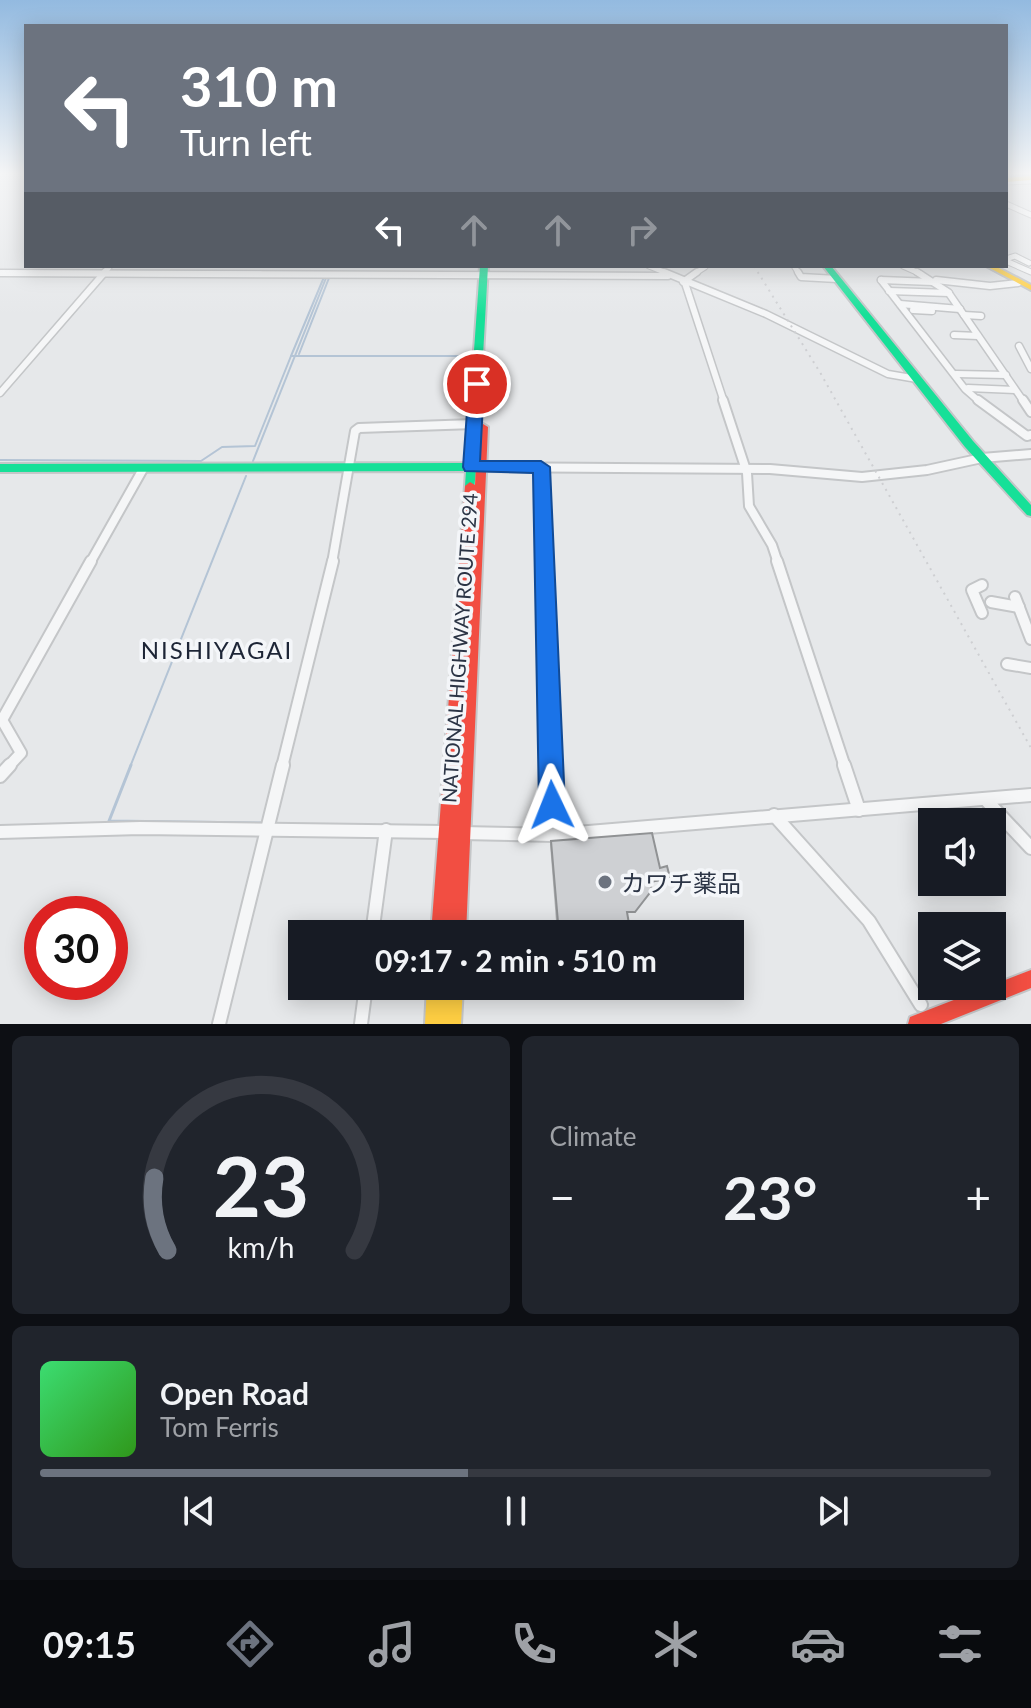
<!DOCTYPE html>
<html lang="en">
<head>
<meta charset="utf-8">
<style>
  body { margin:0; font-family:Lato,"Noto Sans JP",sans-serif; background:#20242c; color:#f1f3f6; height:100vh; display:flex; flex-direction:column; font-size:30px; white-space:nowrap }
  * { box-sizing:border-box; margin:0 }
  p { font-size:26px; color:#9ea1a6 }
  .icon { flex:none; width:44px; height:44px; fill:none; stroke:currentColor; stroke-width:2; stroke-linecap:round; stroke-linejoin:round }
  .map { position:relative; height:1024px; overflow:hidden }
  .side { display:flex; flex-direction:column; gap:12px; padding:12px; background:#0d0f14; flex:1 }
  .side>* { flex:none }
  .top-card { position:absolute; left:24px; top:24px; width:984px; height:244px; border-radius:0px; box-shadow:0 4px 20px #0003; background:#6c737f; color:#fff; overflow:hidden }
  .controls { position:absolute; left:918px; top:808px; display:grid; gap:16px }
  .controls a { display:grid; place-items:center; width:88px; height:88px; border-radius:0px; background:#171b24; box-shadow:0 4px 20px #0003; font-size:40px }
  .speed { position:absolute; left:24px; top:896px; display:flex; gap:16px; font-size:40px; font-weight:700; text-align:center }
  .speed>* { display:grid; place-content:center; width:104px; height:104px; border-radius:50%; background:#171b24; box-shadow:0 4px 20px #0003; line-height:1 }
  .speed .limit { border:12px solid #d22; background:#fff; color:#111 }
  .pin { position:absolute; display:grid; place-items:center; width:68px; height:68px; color:#fff; margin:-34px; border:4px solid #fff; border-radius:50%; box-shadow:0 2px 8px #0007 }
  .me { position:absolute; width:88px; margin:-44px; rotate:358deg; stroke-linejoin:round; filter:drop-shadow(0 0 6px #0008) }
  .turn { display:flex; align-items:center; gap:28px; height:168px; padding:0 24px; font-size:36px }
  .turn .icon { width:104px; height:104px; stroke-width:2.5 }
  .turn b { display:block; font-size:56px; line-height:68px }
  .lanes { display:flex; align-items:center; height:76px; padding:0 24px; background:#0003; justify-content:center; gap:40px; direction:ltr }
  .lanes .off { opacity:.35 }
  .big { font-size:60px; font-weight:700; line-height:1.1 }
  .side .widget { flex:1; display:flex; flex-direction:column; justify-content:center; gap:12px; min-width:0; padding:0 28px; border-radius:12px; background:#20242c }
  .side .dial { align-items:center; gap:0 }
  .dial svg { height:208px; overflow:visible; fill:none; stroke:#363941; stroke-width:7; stroke-linecap:round; text-anchor:middle }
  .dial text { fill:#f1f3f6; stroke:none }
  .song { display:flex; align-items:center; gap:24px }
  .cover { width:96px; height:96px; border-radius:12px; background:linear-gradient(135deg,hsl(140 70% 55%),hsl(110 70% 35%)) }
  .played { height:8px; border-radius:4px; background:linear-gradient(90deg,#6c737f 45%,#363941 45%) }
  .keys { display:flex; justify-content:space-around; direction:ltr }
  .heat { display:flex; justify-content:space-between; align-items:center; font-size:44px; direction:ltr }
  .side .tiles { flex:1; display:grid; gap:12px; grid-template-columns:1fr 1fr }
  .widget:last-child { grid-column:span 2 }
  .trip { position:absolute; left:288px; top:920px; width:456px; height:80px; border-radius:0px; background:#171b24; box-shadow:0 4px 20px #0003; font-weight:700; line-height:80px; text-align:center }
  .dock { display:flex; height:128px; justify-content:space-around; align-items:center; background:#090b0e; color:#9ea1a6 }
  .dock .icon { width:56px; height:56px }
  .dock .selected { color:#6c737f }
  .dock b { font-size:36px; color:#f1f3f6 }
  .map>svg:first-child { display:block }
  .lines { fill:none; stroke-linecap:round; stroke-linejoin:round }
  .stream-far1 { stroke:#b4c4d5; stroke-width:2 }
  .stream { stroke:#b4c4d5; stroke-width:3 }
  .street-far4-casing { stroke:#c4c6c8; stroke-width:7 }
  .street-far3-casing { stroke:#c4c6c8; stroke-width:9 }
  .street-far2-casing { stroke:#c4c6c8; stroke-width:12 }
  .street-far1-casing { stroke:#c4c6c8; stroke-width:14 }
  .street-casing { stroke:#c4c6c8; stroke-width:16 }
  .fast-casing { stroke:#c4c6c8; stroke-width:4 }
  .slow-casing { stroke:#c4c6c8; stroke-width:4 }
  .jam-casing { stroke:#c4c6c8; stroke-width:4 }
  .street-far4 { stroke:#f5f6f7; stroke-width:5 }
  .street-far3 { stroke:#f5f6f7; stroke-width:6 }
  .street-far2 { stroke:#f5f6f7; stroke-width:8 }
  .street-far1 { stroke:#f5f6f7; stroke-width:10 }
  .street { stroke:#f5f6f7; stroke-width:12 }
  .fast { fill:#16e098; fill-rule:evenodd }
  .slow { fill:#ffcf43; fill-rule:evenodd }
  .jam { fill:#f24e42; fill-rule:evenodd }
  .rail { stroke:#cecfd2; stroke-width:2; stroke-dasharray:2 5; stroke-linecap:butt }
  .wall { fill:#b1b3b5 }
  .building { fill:#ced0d3; stroke:#909294; stroke-width:2 }
  .route { fill:#1a73e8; stroke:#114b97; stroke-width:2 }
  .poi-dot { fill:#6c737f; stroke:#f4f6f9; stroke-width:3 }
  .labels { text-anchor:middle; dominant-baseline:central; stroke-width:7; stroke-linejoin:round; paint-order:stroke }
  .street-label { font-size:20px; fill:#2b3445; stroke:#f4f6f9 }
  .quarter-label { font-size:24px; letter-spacing:2px; fill:#1d2536; stroke:#f4f6f9 }
  .near-poi-label { font-size:24px; fill:#2b3445; stroke:#f4f6f9; text-anchor:start }
</style>
</head>
<body>
<div class="map">
<svg width="1031" height="1024" viewBox="0 0 1031 1024">
  <rect width="100%" height="100%" fill="#e6e8ea"/>
  <g class="lines">
    <g class="stream-far1">
      <path d="M299,354L329,278"/>
      <path d="M291,356L324,277"/>
      <path d="M0,460L201,461L222,447L255,446L291,356H468"/>
      <path d="M253,461L326,278"/>
      <path d="M130,767L246,476"/>
    </g>
    <path class="stream" d="M131,765L109,821L261,823"/>
    <defs>
      <g id="street-far4">
        <path d="M1006,182L1031,181"/>
        <path d="M1006,204L1031,215"/>
        <path d="M1006,259L1015,256L1029,263"/>
        <path d="M1006,261L1031,272"/>
        <path d="M649,266L669,274"/>
        <path d="M794,266L799,274"/>
        <path d="M903,266L921,274"/>
        <path d="M0,273L261,274"/>
        <path d="M103,274L110,266"/>
        <path d="M694,274L705,267"/>
      </g>
      <g id="street-far3">
        <path d="M664,272L766,314L888,374L917,379"/>
        <path d="M798,272L801,277L837,279"/>
        <path d="M917,272L948,292L1024,402"/>
        <path d="M0,273L668,276"/>
        <path d="M881,280L965,389L980,402"/>
        <path d="M881,280L933,282"/>
        <path d="M936,280L990,286L1018,283"/>
        <path d="M683,282L697,272"/>
        <path d="M685,283L724,402"/>
        <path d="M889,291L949,293"/>
        <path d="M900,304L960,309"/>
        <path d="M913,310L932,311"/>
        <path d="M964,315L981,316"/>
        <path d="M954,335L978,336"/>
        <path d="M1019,346L1031,369"/>
        <path d="M956,374L1006,375"/>
        <path d="M968,388L1015,390"/>
        <path d="M0,393L105,272"/>
      </g>
      <g id="street-far2">
        <path d="M723,400L747,473L749,506L772,545L778,563"/>
        <path d="M978,400L1027,436L1031,435"/>
        <path d="M1023,400L1031,412"/>
        <path d="M481,467L770,469L862,477L927,470L982,458L1031,454"/>
        <path d="M541,467L544,563"/>
        <path d="M90,563L143,469"/>
        <path d="M332,563L355,431L359,428L474,424"/>
      </g>
      <g id="street-far1">
        <path d="M544,561L551,767"/>
        <path d="M777,561L845,767"/>
        <path d="M982,585L972,590L982,613"/>
        <path d="M1015,597L1031,639"/>
        <path d="M991,602L1019,607"/>
        <path d="M1007,664L1031,668"/>
        <path d="M8,767L21,753L2,720L91,561"/>
        <path d="M282,767L333,561"/>
      </g>
      <g id="street">
        <path d="M551,765L553,835"/>
        <path d="M844,765L859,810"/>
        <path d="M0,776L10,765"/>
        <path d="M985,799L1031,848"/>
        <path d="M774,815L869,921L921,1005"/>
        <path d="M0,832L140,828L444,832"/>
        <path d="M462,833L553,835L1031,795"/>
        <path d="M372,934L386,830"/>
        <path d="M219,1024L283,765"/>
        <path d="M361,1024L366,986"/>
      </g>
      <g id="fast">
        <path d="M480,266H488L477,463L482,467L481,470L476,471L474,489H466L465,486L466,471L0,472V464L466,463Z"/>
        <path d="M823,266H831L973,441L1031,505V516L1027,515L965,447Z"/>
      </g>
      <g id="slow">
        <path d="M1031,176V180L1006,182V178Z"/>
        <path d="M986,266H995L1031,285V290Z"/>
        <path d="M427,986H463L461,1024H425Z"/>
      </g>
      <g id="jam">
        <path d="M483,424L488,427L466,934H431L465,486L470,482L475,485L478,427Z"/>
        <path d="M1031,970V988L941,1024H908L910,1017Z"/>
      </g>
    </defs>
    <use href="#street-far4" class="street-far4-casing"/>
    <use href="#street-far3" class="street-far3-casing"/>
    <use href="#street-far2" class="street-far2-casing"/>
    <use href="#street-far1" class="street-far1-casing"/>
    <use href="#street" class="street-casing"/>
    <use href="#fast" class="fast-casing"/>
    <use href="#slow" class="slow-casing"/>
    <use href="#jam" class="jam-casing"/>
    <use href="#street-far4" class="street-far4"/>
    <use href="#street-far3" class="street-far3"/>
    <use href="#street-far2" class="street-far2"/>
    <use href="#street-far1" class="street-far1"/>
    <use href="#street" class="street"/>
    <use href="#fast" class="fast"/>
    <use href="#slow" class="slow"/>
    <use href="#jam" class="jam"/>
    <path class="rail" d="M754,266L821,374L1031,748"/>
  </g>
  <path class="wall" d="M551,841L670,878L666,880L650,883L635,912L627,913L630,930L638,934H557L550,844Z"/>
  <path class="building" d="M652,833L660,868L667,866L670,878L650,882L652,890L635,912H627L630,930L637,929L638,934H559L551,841Z"/>
  <linearGradient id="sky" x2="0" y2="1"><stop stop-color="#93bae0"/><stop offset="0.55" stop-color="#f4f5f6"/><stop offset="1" stop-color="#f4f5f6" stop-opacity="0"/></linearGradient>
  <rect width="1031" height="315" fill="url(#sky)"/>
  <path class="route" d="M477,379L484,384L480,461H541L550,467L565,805L561,814L552,818L543,814L539,805L533,473L465,471L463,467L469,384Z"/>
  <circle class="poi-dot" cx="605" cy="882" r="8"/>
  <g class="labels">
    <g class="street-label">
      <text transform="translate(459 648) rotate(-86)">NATIONAL HIGHWAY ROUTE 294</text>
    </g>
    <g class="quarter-label">
      <text x="217" y="649">NISHIYAGAI</text>
    </g>
    <g class="near-poi-label">
      <text x="621" y="882">カワチ薬品</text>
    </g>
  </g>
</svg>
<div class="controls">
<a><svg class="icon" aria-label="sound" viewBox="0 0 24 24"><path d="M4 9h4l5-4v14l-5-4H4zM17 9q2 3 0 6"/></svg></a>
<a><svg class="icon" aria-label="layers" viewBox="0 0 24 24"><path d="M12 4l9 5-9 5-9-5zM3 14l9 5 9-5"/></svg></a>
</div>
<div class="speed"><div class="limit">30</div></div>
<div class="pin" style="left:477px;top:384px;background:#d93025"><svg class="icon" aria-label="arrive" viewBox="0 0 24 24"><path d="M6 21V4h12l-3 4 3 4H6"/></svg></div>
<svg class="me" style="left:552px;top:805px" viewBox="-20 -20 40 40"><path d="M0-17L14 15 0 8-14 15z" fill="#1a73e8" stroke="#fff" stroke-width="4"/></svg>
<div class="trip">09:17 · 2 min · 510 m</div>
<div class="top-card">
<div class="turn"><svg class="icon" aria-label="left" viewBox="0 0 24 24"><path d="M17 20v-9H6M10 6l-5 5 5 5"/></svg><div><b>310 m</b>Turn left</div></div>
<div class="lanes"><svg class="icon" aria-label="left" viewBox="0 0 24 24"><path d="M17 20v-9H6M10 6l-5 5 5 5"/></svg><svg class="icon off" aria-label="ahead" viewBox="0 0 24 24"><path d="M12 20V5M6 11l6-6 6 6"/></svg><svg class="icon off" aria-label="ahead" viewBox="0 0 24 24"><path d="M12 20V5M6 11l6-6 6 6"/></svg><svg class="icon off" aria-label="right" viewBox="0 0 24 24"><path d="M7 20v-9h11M14 6l5 5-5 5"/></svg></div>
</div>
</div>
<section class="side">
<div class="tiles">
<div class="widget dial"><svg viewBox="0 0 100 80">
<path d="M14 69A42 42 0 1 1 86 69"/>
<path d="M14 69A42 42 0 0 1 9 41" stroke="#6c737f"/>
<text x="50" y="56" font-size="32" font-weight="700">23</text>
<text x="50" y="72" font-size="11">km/h</text>
</svg></div>
<div class="widget"><p>Climate</p>
<div class="heat"><a>−</a><b class="big">23°</b><a>+</a></div>
</div>
<div class="widget">
<div class="song"><i class="cover"></i><div><b>Open Road</b><p>Tom Ferris</p></div></div>
<div class="played"></div>
<div class="keys"><svg class="icon" aria-label="previous" viewBox="0 0 24 24"><path d="M18 5L8 12l10 7zM5 5v14"/></svg><svg class="icon" aria-label="pause" viewBox="0 0 24 24"><path d="M8 5v14M16 5v14"/></svg><svg class="icon" aria-label="next" viewBox="0 0 24 24"><path d="M6 5l10 7-10 7zM19 5v14"/></svg></div>
</div>
</div>
</section>
<nav class="dock">
<b>09:15</b>
<svg class="icon selected" aria-label="directions" viewBox="0 0 24 24"><path d="M12 3l9 9-9 9-9-9zM9 14v-3h6M13 9l2 2-2 2"/></svg>
<svg class="icon" aria-label="music" viewBox="0 0 24 24"><path d="M9 18V5l10-2v13"/><circle cx="6" cy="18" r="3"/><circle cx="16" cy="16" r="3"/></svg>
<svg class="icon" aria-label="phone" viewBox="0 0 24 24"><path d="M5 4h4l2 5-3 2q2 4 5 5l2-3 5 2v4C11 20 4 13 5 4z"/></svg>
<svg class="icon" aria-label="climate" viewBox="0 0 24 24"><path d="M12 3v18M4 7l16 10M4 17L20 7"/></svg>
<svg class="icon" aria-label="car" viewBox="0 0 24 24"><path d="M5 17H2v-5l4-1 3-4h7l3 4 3 1v5h-3M9 17h6M6 11h13"/><circle cx="7" cy="17" r="2"/><circle cx="17" cy="17" r="2"/></svg>
<svg class="icon" aria-label="filters" viewBox="0 0 24 24"><path d="M4 7h16M4 17h16"/><circle cx="9" cy="7" r="2"/><circle cx="15" cy="17" r="2"/></svg>
</nav>
</body>
</html>
